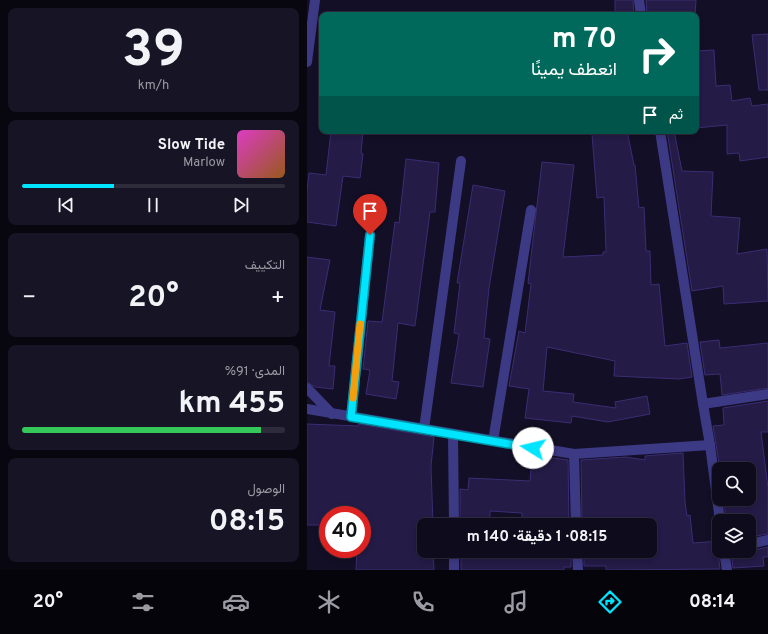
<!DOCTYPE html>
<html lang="ar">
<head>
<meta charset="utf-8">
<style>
  body { margin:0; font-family:Overpass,Vazirmatn,sans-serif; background:#171425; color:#f1f3f6; direction:rtl; height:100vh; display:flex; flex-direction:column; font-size:15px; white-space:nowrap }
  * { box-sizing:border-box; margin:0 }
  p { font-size:13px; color:#9b9ba3 }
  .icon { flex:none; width:22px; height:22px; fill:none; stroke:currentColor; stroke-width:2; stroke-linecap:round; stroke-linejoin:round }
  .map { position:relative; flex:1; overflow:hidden; direction:ltr }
  .side { display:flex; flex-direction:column; gap:8px; padding:8px; background:#08060f; width:307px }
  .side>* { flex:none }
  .top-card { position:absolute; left:12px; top:12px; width:380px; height:122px; border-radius:8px; box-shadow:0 2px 6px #0003,0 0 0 1px #2e2b3b; direction:rtl; background:#00695c; color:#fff; overflow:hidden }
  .controls { position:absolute; left:405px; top:462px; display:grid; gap:8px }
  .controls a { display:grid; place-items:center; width:44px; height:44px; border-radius:8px; background:#0e0b1c; box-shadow:0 2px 6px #0003,0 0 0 1px #2e2b3b; font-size:20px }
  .speed { position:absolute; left:12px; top:506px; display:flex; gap:8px; font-size:20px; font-weight:700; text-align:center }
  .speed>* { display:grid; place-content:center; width:52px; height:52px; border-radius:50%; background:#0e0b1c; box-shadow:0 2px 6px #0003,0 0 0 1px #2e2b3b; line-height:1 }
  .speed .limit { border:6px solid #d22; background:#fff; color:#111 }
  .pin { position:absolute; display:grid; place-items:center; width:34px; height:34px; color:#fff; margin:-41px -17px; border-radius:50% 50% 50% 0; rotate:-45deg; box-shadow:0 0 4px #0007 }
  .pin .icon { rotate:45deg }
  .me { position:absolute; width:44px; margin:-22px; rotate:279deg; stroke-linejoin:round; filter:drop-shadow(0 0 3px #0008) }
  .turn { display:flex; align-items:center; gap:14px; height:84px; padding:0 16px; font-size:18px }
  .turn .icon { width:52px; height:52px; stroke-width:2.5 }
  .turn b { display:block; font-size:28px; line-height:34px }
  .then { display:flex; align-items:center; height:38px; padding:0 16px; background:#0003; gap:8px; font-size:15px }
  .big { font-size:30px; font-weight:700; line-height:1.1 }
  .side .tile { flex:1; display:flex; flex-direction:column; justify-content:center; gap:6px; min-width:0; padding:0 14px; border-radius:8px; background:#171425 }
  .side .dial { align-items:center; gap:0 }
  .dial b { font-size:52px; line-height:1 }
  .song { display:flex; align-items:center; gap:12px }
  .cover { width:48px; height:48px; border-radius:6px; background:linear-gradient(135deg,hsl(310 70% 55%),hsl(30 70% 35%)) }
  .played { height:4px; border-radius:2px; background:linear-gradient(90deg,#00e5ff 35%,#2e2b3b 35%) }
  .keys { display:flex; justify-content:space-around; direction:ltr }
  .heat { display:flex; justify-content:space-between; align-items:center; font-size:22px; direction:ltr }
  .charge { height:6px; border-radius:3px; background:linear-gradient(90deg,#34c759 91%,#2e2b3b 0) }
  .trip { position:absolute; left:110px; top:518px; width:240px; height:40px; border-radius:8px; background:#0e0b1c; box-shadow:0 2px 6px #0003,0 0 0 1px #2e2b3b; font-weight:700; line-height:40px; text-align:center; direction:rtl }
  .tab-bar { display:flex; height:64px; justify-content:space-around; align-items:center; background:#06040b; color:#9b9ba3 }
  .tab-bar .icon { width:28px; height:28px }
  .tab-bar .on { color:#00e5ff }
  .tab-bar b { font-size:18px; color:#f1f3f6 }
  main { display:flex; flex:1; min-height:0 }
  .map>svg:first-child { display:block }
  .building { fill:#241b47; stroke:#3b2d73 }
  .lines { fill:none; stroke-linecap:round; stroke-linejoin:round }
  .minor { stroke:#3d3a85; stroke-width:10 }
  .tertiary { stroke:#3d3a85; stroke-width:10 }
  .route-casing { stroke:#0095a6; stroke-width:10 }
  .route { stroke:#00e5ff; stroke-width:7 }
  .slow { stroke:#f59e0b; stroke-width:7 }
</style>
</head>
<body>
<main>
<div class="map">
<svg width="461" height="570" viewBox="0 0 461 570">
  <rect width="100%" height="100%" fill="#130f26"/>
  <g class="building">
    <path d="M308,0H326L327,15H308Z"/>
    <path d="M339,0H389L388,15H340Z"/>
    <path d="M461,34V90H452L445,35Z"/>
    <path d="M407,50L409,86L423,85L425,101L443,98L445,106L461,104V157L433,161L432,153L420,154V125L389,128V51Z"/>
    <path d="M24,131H56L54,153L56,154L53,178L36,176L29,226L0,222V190L2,173L19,175Z"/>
    <path d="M302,131H320L327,165H328L332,208L337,207L339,251H343L344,285L352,284L358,346L380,343L385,377L372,379L307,376L308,361L240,347L236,391L267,394L266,402L309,408L308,402L340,396L343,414L301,422L265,416L264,423L218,418L222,389L202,386L212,331L218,333L224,284L221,283L235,162L267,165L256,257L296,255V252H299L297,197L290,198L285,134Z"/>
    <path d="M360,131H367L375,171L406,172L404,216L433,218L430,254L460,249L461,301L417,304L416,286L385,291Z"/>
    <path d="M99,159L132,163L128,212H123L108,326L91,323L85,381L92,382L89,399L59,394L63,370L56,369L61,321L75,322L88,222L92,223Z"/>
    <path d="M166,185L198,191L182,288L177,338L183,339L176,387L144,383L152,334L147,333L153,283H150Z"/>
    <path d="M0,257L23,260L13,310L28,312L22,366H28L26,389L8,387L0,382Z"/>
    <path d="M412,340L413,348L461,343V388L415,395L413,374L398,375L393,342Z"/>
    <path d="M461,401V432H454L461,488V534L442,537V521H419L417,499H442V469H413L406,426L417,425L416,408Z"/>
    <path d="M0,424L51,426L52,424L127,437L124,466L126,525H117V551H126L127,570H49L50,549H55V515H21V525H0Z"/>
    <path d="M376,453L378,502L380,516L383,515L386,543L412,541L411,552L413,569L299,570V566H277V551H343V525H275L274,460L319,457L338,460V456Z"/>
    <path d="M225,455L261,460L262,525H215V513L183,511V525H153V489L161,490L162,478L223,481Z"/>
    <path d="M461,547V557H456L457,566L426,568L424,551H442Z"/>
    <path d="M154,551H264V567H257V570H154Z"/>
  </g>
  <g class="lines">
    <g class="minor">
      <path d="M332,0L334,15"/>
      <path d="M0,62L8,0"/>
      <path d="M353,131L396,404"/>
      <path d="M0,388L25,414"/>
      <path d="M44,417L63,235"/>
      <path d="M117,429L154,161"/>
      <path d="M146,434L147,525"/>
      <path d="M186,441L224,210"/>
      <path d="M403,445L413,521"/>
      <path d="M267,454L269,525"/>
      <path d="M442,544L461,540"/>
      <path d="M147,551V570"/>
      <path d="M270,551L271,570"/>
      <path d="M417,551L420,570"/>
    </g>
    <path class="tertiary" d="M0,409L267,454L403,445L396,404L461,394"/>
  </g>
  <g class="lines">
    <defs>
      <path id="route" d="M63,235L44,417L226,448"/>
    </defs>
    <use href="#route" class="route-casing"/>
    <use href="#route" class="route"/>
    <path class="slow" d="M46,398L53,324"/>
  </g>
</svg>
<div class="controls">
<a><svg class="icon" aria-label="search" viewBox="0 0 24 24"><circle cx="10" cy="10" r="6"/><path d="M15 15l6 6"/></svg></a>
<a><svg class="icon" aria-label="layers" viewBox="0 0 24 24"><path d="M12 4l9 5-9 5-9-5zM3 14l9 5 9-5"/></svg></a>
</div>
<div class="speed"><div class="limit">40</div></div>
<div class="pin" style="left:63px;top:235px;background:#d93025"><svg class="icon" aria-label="arrive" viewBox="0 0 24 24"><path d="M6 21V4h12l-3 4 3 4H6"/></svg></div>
<svg class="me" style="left:226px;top:448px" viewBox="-20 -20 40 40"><circle r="19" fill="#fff"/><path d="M0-13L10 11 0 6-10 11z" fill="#00e5ff"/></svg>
<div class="trip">08:15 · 1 دقيقة · 140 m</div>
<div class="top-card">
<div class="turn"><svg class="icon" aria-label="right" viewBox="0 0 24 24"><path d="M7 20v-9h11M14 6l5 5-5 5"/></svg><div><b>70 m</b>انعطف يمينًا</div></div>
<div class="then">ثم<svg class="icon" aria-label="arrive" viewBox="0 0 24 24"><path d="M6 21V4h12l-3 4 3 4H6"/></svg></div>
</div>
</div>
<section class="side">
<div class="tile dial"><b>39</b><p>km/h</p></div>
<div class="tile">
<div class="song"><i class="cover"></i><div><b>Slow Tide</b><p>Marlow</p></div></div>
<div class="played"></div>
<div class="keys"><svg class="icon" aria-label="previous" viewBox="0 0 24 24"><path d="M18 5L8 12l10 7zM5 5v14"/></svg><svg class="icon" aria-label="pause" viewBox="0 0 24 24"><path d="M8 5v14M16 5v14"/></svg><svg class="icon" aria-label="next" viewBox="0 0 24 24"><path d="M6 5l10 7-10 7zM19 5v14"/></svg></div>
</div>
<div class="tile"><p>التكييف</p>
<div class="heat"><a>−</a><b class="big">20°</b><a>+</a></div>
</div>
<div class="tile"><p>المدى · 91%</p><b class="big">455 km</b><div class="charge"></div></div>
<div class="tile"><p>الوصول</p><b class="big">08:15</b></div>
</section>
</main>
<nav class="tab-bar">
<b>08:14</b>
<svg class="icon on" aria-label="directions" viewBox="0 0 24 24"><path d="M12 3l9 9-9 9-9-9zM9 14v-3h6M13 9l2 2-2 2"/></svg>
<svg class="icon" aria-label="music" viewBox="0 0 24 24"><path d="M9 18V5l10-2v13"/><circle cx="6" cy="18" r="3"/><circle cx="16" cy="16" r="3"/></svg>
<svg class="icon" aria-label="phone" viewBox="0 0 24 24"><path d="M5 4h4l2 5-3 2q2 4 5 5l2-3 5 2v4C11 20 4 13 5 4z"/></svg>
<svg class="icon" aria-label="climate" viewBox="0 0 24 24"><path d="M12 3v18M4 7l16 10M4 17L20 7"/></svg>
<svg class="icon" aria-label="car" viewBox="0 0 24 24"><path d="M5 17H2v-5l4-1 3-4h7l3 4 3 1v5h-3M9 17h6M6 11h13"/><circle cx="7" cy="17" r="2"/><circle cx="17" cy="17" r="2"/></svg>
<svg class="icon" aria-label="filters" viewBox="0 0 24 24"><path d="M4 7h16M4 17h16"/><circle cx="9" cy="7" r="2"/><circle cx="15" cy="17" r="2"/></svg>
<b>20°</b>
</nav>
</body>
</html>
